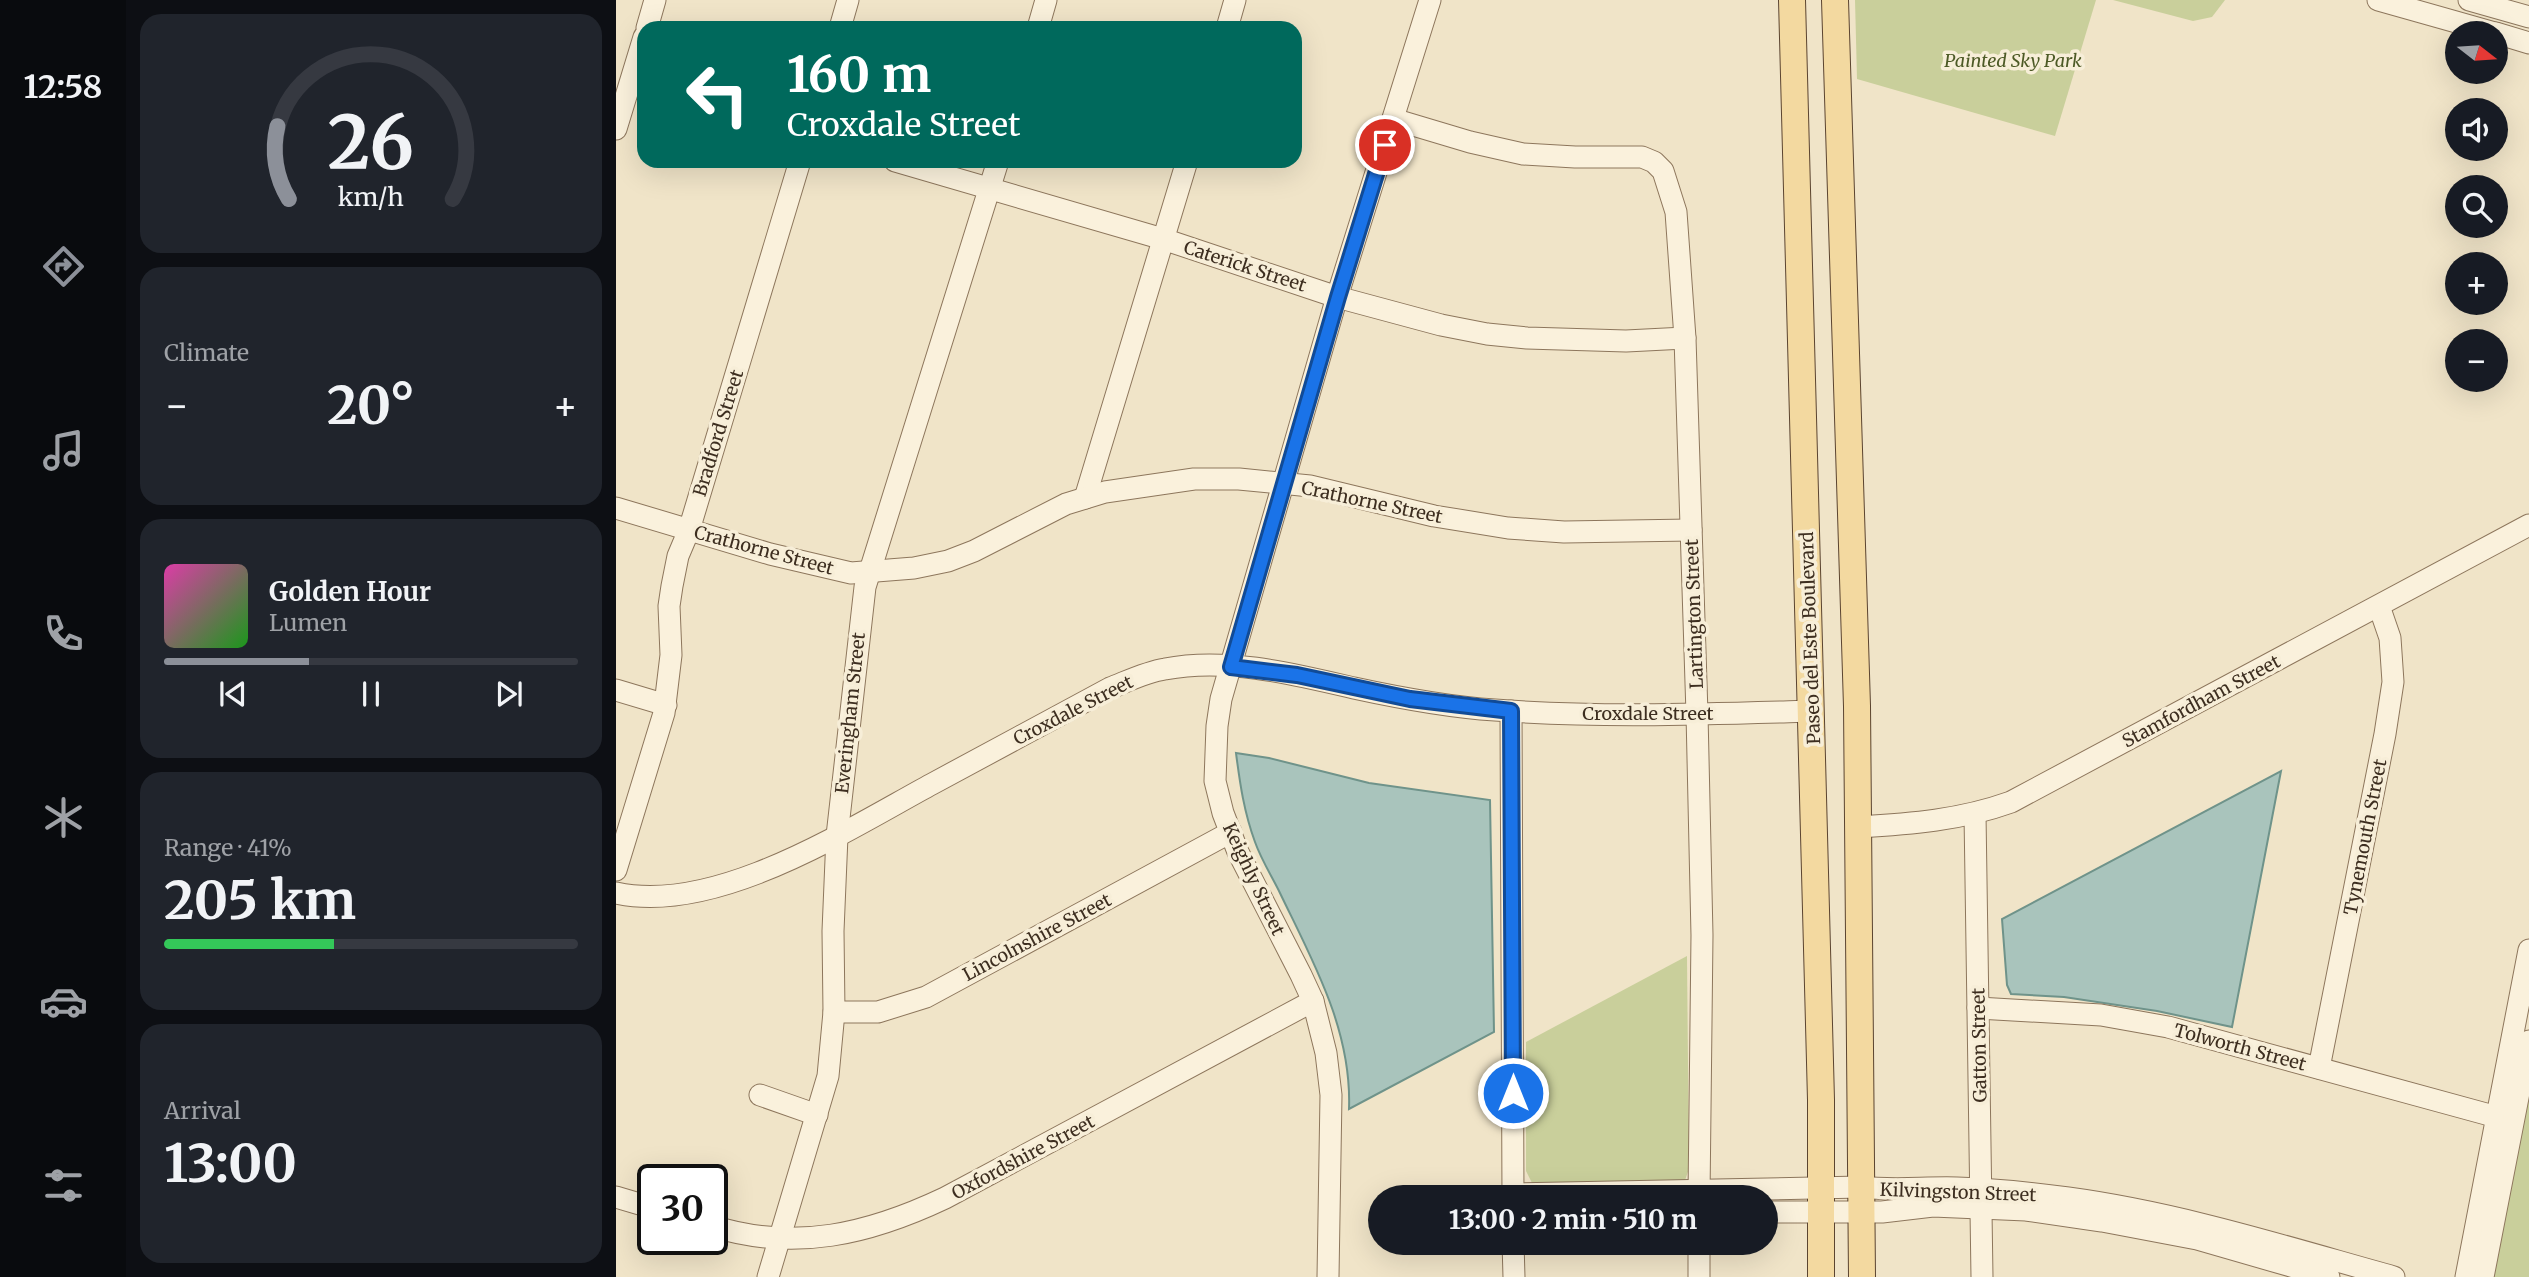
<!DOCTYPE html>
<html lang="en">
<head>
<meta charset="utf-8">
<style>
  body { margin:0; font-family:Merriweather,serif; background:#20242c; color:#f1f3f6; height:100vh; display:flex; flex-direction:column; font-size:26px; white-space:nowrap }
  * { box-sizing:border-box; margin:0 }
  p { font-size:23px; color:#9ea1a6 }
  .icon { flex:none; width:38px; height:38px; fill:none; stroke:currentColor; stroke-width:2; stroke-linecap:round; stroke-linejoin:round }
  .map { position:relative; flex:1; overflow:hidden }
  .drawer { display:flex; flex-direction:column; gap:14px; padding:14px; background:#0d0f14; width:490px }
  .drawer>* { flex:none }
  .top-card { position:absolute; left:21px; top:21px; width:665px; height:147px; border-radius:21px; box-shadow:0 7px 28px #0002; background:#00695c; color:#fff; overflow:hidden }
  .needle { width:46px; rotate:107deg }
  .controls { position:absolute; left:1829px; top:21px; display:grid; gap:14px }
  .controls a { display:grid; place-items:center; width:63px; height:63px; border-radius:50%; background:#171b24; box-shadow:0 7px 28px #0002; font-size:35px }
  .speed { position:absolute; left:21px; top:1164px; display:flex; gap:14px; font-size:35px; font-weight:700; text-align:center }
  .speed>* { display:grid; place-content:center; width:91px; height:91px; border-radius:50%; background:#171b24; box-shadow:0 7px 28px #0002; line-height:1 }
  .speed .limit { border:4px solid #111; border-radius:10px; background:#fff; color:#111 }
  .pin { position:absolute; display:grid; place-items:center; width:60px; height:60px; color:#fff; margin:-30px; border:4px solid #fff; border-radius:50%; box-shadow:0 2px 7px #0007 }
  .me { position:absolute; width:77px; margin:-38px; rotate:0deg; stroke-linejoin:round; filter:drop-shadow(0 0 5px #0008) }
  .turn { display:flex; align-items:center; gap:24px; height:147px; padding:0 35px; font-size:32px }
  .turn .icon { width:91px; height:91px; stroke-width:2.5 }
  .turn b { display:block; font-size:49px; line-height:60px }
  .big { font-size:52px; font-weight:700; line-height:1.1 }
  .drawer .tile { flex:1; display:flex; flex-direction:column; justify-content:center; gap:10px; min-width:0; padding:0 24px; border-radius:21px; background:#20242c }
  .drawer .dial { align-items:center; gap:0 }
  .dial svg { height:182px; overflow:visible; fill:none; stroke:#363941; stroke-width:7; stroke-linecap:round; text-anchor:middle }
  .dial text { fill:#f1f3f6; stroke:none }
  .song { display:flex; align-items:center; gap:21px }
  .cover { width:84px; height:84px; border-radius:10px; background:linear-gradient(135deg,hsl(320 70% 55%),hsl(120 70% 35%)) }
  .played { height:7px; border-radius:4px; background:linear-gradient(90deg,#8c9099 35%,#363941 35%) }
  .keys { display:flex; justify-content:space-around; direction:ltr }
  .heat { display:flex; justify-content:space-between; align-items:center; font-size:38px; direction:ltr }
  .charge { height:10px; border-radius:5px; background:linear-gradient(90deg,#34c759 41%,#363941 0) }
  .trip { position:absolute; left:752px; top:1185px; width:410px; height:70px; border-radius:35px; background:#171b24; box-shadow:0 7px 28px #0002; font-weight:700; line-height:70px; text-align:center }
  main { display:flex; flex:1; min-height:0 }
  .tab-bar { display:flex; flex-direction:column; width:126px; justify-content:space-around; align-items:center; background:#090b0e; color:#9ea1a6 }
  .tab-bar .icon { width:49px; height:49px }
  .tab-bar .current { color:#8c9099 }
  .tab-bar b { font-size:32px; color:#f1f3f6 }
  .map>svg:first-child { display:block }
  .green { fill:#c9cf9b }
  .water { fill:#a9c4bc; stroke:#6f938a; stroke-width:2 }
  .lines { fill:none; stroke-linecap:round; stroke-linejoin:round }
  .minor-casing { stroke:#8d765c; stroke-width:23 }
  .major-casing { stroke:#5b4430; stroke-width:28 }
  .minor { stroke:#faf1dc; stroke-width:21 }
  .major { stroke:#f3d9a0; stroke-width:26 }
  .route-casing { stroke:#114b97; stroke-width:18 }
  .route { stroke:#1a73e8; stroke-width:12 }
  .labels { text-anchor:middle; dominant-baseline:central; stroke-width:7; stroke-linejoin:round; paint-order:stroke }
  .park-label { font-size:18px; font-style:italic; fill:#4d5a26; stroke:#f7eed8 }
  .street-label { font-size:18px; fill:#3d2e20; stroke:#f7eed8 }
</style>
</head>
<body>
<main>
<nav class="tab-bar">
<b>12:58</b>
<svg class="icon current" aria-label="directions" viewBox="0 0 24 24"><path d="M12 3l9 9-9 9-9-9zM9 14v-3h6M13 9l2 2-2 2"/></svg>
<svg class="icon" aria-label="music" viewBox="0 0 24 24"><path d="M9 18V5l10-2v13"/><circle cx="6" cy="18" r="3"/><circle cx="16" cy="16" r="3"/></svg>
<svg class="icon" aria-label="phone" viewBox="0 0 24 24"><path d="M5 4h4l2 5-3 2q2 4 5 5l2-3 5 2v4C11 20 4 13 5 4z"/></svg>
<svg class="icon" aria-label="climate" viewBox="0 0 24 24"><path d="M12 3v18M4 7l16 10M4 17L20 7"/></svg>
<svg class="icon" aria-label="car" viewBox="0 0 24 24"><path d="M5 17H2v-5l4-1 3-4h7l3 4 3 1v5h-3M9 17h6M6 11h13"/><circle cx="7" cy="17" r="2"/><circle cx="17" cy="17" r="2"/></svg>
<svg class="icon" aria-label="filters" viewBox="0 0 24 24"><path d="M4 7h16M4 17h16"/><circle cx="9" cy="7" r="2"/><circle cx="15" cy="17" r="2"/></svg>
</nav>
<section class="drawer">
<div class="tile dial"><svg viewBox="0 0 100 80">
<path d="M14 69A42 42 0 1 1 86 69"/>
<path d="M14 69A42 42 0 0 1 9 37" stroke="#8c9099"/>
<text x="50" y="56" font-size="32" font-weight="700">26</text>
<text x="50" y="72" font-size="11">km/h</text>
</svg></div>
<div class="tile"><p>Climate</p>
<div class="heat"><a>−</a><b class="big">20°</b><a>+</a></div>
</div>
<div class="tile">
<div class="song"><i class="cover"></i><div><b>Golden Hour</b><p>Lumen</p></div></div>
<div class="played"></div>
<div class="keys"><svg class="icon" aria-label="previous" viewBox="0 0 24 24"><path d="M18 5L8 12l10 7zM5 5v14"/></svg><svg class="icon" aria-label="pause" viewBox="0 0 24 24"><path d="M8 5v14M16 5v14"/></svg><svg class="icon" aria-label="next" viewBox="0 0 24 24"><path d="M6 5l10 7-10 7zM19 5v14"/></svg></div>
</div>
<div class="tile"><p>Range · 41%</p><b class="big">205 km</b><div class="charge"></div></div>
<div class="tile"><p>Arrival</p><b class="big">13:00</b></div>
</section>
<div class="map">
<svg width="1913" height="1277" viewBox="0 0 1913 1277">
  <rect width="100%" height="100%" fill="#f0e4c8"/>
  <g class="green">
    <path d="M1239,0H1480L1439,136L1241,79Z"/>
    <path d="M1497,0H1609L1596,17L1577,21Z"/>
    <path d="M1071,956L1073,1169L1068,1183L917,1185L910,1171V1042Z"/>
    <path d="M1913,1092V1277H1876Z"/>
  </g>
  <g class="water">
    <path d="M620,753L653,758L753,783L874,800L878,1032L733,1109C736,1029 696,960 663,891C655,875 645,859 639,842C628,812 624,784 620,753Z"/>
    <path d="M1665,771L1616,1027L1541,1011L1448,997L1395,994L1391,985L1386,919Z"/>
  </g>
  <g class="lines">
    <defs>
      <g id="minor">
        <path d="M1762,0L1879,33"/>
        <path d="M1853,0L1913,17"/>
        <path d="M31,28L39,0"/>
        <path d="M224,28L232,0"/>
        <path d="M422,28L430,0"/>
        <path d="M611,28L619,0"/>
        <path d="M1880,33L1913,43"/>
        <path d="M777,119L854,142L907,154L959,157H1026L1038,162L1047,171L1060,212L1069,338L1081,714L1086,935L1083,1197"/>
        <path d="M0,129L28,37"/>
        <path d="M279,161L547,239L721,297L825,325L871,334L911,338L1010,341L1069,338"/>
        <path d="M469,498L571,161"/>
        <path d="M0,508L154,554L235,573L298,568L332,561L358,551L450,504L489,492L578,479H623L694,486L818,516L892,528L948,532L1075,530"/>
        <path d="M0,690L50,705"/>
        <path d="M895,711L897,1197"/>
        <path d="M1359,814L1366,1277"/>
        <path d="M1242,827C1295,824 1345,820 1395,802L1913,525"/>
        <path d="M0,870L48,713L55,655L53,606L56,586L62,556L73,530L184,161"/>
        <path d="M0,893C100,915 231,830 316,784C375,752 435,720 494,688C512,681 530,672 549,669C610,657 678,674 738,688C784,698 831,707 879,710C984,718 1091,714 1196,711"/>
        <path d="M1362,1008L1485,1015L1552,1027L1881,1117"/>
        <path d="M218,1012H262L310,997L615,832"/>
        <path d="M1703,1068L1769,734L1777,682L1774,638L1763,606"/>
        <path d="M144,1095L201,1115"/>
        <path d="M897,1194L1245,1187C1277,1191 1309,1187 1341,1188C1378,1189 1416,1193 1452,1198C1563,1213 1670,1247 1778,1277"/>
        <path d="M0,1197L37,1208"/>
        <path d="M1150,1212H1266L1317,1206L1410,1210L1486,1221L1581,1239L1713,1277"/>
        <path d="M96,1226C179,1252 253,1234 329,1198L697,1001"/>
        <path d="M897,1242L898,1277"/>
        <path d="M1083,1242V1277"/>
        <path d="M152,1277L212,1076L218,1012L217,931L221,836L249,587L382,161"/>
        <path d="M712,1277L715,1095L710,1053L697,1001L685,975L622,852L607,813L599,781L601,726L605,699L721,297L814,0"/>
        <path d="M1850,1277L1913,950"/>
        <path d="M1867,1277L1913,1041"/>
      </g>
      <g id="major">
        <path d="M1176,0L1205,1100V1277"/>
        <path d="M1219,0L1241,706L1246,1277"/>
      </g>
    </defs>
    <use href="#minor" class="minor-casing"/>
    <use href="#major" class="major-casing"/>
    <use href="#minor" class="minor"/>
    <use href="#major" class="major"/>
  </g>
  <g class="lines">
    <defs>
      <path id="route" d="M769,145L722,297L615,667L681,675L794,699L895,711L897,1093"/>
    </defs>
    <use href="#route" class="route-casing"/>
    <use href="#route" class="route"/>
  </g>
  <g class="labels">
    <g class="park-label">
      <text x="1397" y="60">Painted Sky Park</text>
    </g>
    <g class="street-label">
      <text transform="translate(629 266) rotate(18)">Caterick Street</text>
      <text transform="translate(102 433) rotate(-73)">Bradford Street</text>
      <text transform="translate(756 502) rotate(12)">Crathorne Street</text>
      <text transform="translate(148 550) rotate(15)">Crathorne Street</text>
      <text transform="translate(1078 614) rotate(-92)">Lartington Street</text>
      <text transform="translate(1194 638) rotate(-92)">Paseo del Este Boulevard</text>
      <text transform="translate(1585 701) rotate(-28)">Stamfordham Street</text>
      <text transform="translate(457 710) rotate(-27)">Croxdale Street</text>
      <text transform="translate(234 713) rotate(-84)">Everingham Street</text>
      <text x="1032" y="713">Croxdale Street</text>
      <text transform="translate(1749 837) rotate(-79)">Tynemouth Street</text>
      <text transform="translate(638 879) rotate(65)">Keighly Street</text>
      <text transform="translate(421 937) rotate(-28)">Lincolnshire Street</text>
      <text transform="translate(1363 1045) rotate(-91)">Gatton Street</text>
      <text transform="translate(1624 1047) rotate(15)">Tolworth Street</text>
      <text transform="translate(407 1157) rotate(-28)">Oxfordshire Street</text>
      <text transform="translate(1342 1192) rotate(2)">Kilvingston Street</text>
    </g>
  </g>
</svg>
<div class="controls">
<a><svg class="needle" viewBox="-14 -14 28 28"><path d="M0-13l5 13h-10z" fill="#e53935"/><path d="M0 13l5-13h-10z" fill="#9ea1a6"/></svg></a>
<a><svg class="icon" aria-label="sound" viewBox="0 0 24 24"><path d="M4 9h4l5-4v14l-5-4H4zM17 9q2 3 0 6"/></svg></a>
<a><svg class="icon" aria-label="search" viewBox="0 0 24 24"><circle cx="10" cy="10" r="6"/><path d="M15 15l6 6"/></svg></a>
<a>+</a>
<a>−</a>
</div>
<div class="speed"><div class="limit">30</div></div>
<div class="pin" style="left:769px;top:145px;background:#d93025"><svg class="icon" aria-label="arrive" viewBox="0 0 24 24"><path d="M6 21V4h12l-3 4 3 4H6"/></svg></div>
<svg class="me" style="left:897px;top:1093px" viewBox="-20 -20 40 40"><circle r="17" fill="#1a73e8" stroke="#fff" stroke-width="3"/><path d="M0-11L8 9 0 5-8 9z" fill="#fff"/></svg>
<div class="trip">13:00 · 2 min · 510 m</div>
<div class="top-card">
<div class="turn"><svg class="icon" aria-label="left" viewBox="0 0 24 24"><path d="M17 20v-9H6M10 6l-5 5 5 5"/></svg><div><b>160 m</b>Croxdale Street</div></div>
</div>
</div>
</main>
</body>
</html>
